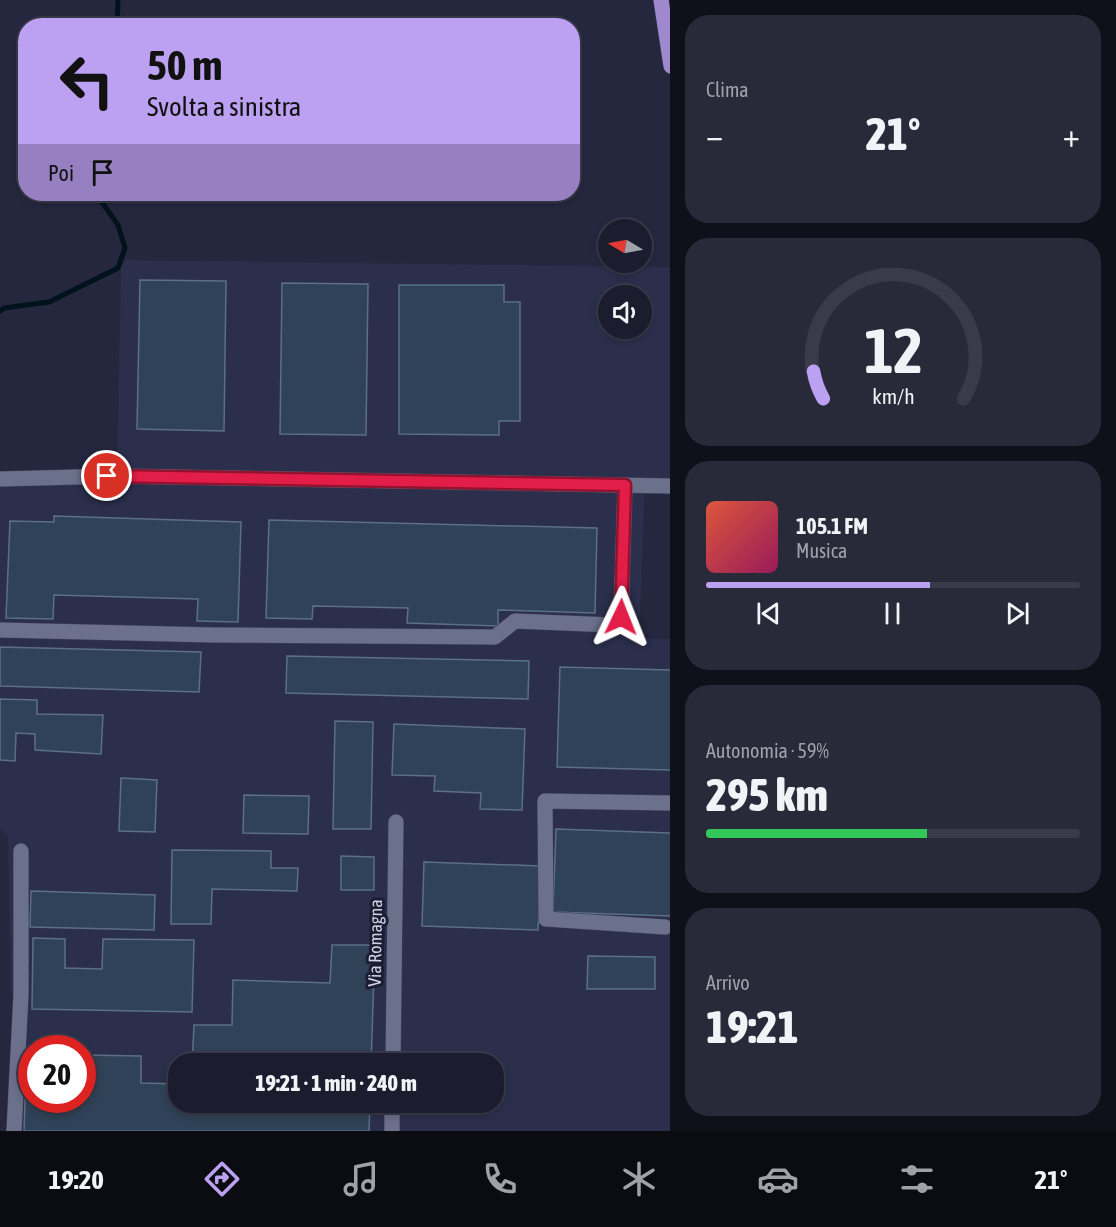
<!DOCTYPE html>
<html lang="it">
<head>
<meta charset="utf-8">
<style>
  body { margin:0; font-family:"Asap Condensed",sans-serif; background:#282a3a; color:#f1f3f6; height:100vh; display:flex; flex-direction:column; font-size:22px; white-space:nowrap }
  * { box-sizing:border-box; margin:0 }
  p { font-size:20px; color:#a0a2aa }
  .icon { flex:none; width:33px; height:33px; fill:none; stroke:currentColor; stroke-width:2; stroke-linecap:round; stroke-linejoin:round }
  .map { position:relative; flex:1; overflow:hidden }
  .sheet { display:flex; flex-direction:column; gap:15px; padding:15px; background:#0f1019; width:446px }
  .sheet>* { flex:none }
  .top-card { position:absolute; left:18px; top:18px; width:562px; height:183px; border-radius:24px; box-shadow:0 3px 9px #0003,0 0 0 2px #393b4a; background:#bca0f2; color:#111; overflow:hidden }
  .needle { width:39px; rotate:280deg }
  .tools { position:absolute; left:598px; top:219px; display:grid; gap:12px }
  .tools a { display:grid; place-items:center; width:54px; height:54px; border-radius:50%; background:#1b1d2e; box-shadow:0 3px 9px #0003,0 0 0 2px #393b4a; font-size:30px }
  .speed { position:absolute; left:18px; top:1035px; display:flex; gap:12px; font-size:30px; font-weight:700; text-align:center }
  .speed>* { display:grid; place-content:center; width:78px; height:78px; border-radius:50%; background:#1b1d2e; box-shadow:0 3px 9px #0003,0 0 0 2px #393b4a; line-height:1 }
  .speed .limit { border:9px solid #d22; background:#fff; color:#111 }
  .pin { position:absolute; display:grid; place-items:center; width:51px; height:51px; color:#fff; margin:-26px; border:3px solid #fff; border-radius:50%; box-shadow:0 2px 6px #0007 }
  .me { position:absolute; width:66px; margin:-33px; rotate:2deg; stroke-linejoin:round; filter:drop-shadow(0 0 4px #0008) }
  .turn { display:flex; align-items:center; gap:21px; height:126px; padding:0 30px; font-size:27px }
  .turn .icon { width:78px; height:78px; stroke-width:2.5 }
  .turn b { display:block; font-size:42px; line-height:51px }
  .then { display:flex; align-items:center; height:57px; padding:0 30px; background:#0003; gap:12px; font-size:22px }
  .big { font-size:45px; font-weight:800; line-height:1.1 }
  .sheet .card { flex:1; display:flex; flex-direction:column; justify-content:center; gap:9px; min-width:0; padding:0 21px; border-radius:24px; background:#282a3a }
  .sheet .dial { align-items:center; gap:0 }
  .dial svg { height:156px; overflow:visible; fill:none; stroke:#393b4a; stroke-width:7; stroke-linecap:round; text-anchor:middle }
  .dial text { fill:#f1f3f6; stroke:none }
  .song { display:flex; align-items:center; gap:18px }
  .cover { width:72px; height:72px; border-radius:9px; background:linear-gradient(135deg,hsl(10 70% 55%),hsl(330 70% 35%)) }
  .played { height:6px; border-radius:3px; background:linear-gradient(90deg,#bca0f2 60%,#393b4a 60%) }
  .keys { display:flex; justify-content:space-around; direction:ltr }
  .heat { display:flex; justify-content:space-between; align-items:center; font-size:33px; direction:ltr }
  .charge { height:9px; border-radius:4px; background:linear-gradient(90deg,#34c759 59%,#393b4a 0) }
  .trip { position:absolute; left:168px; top:1053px; width:336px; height:60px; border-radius:24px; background:#1b1d2e; box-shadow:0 3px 9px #0003,0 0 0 2px #393b4a; font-weight:800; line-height:60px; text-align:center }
  .menu { display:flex; height:96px; justify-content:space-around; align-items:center; background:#0b0c12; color:#a0a2aa }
  .menu .icon { width:42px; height:42px }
  .menu .selected { color:#bca0f2 }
  .menu b { font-size:27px; color:#f1f3f6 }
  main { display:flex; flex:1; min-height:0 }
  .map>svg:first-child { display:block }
  .built { fill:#2b2f4c; fill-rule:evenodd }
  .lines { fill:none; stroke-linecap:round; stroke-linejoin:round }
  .stream { stroke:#00131c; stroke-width:5 }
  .building { fill:#304257; stroke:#5c6f86; stroke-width:1.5 }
  .minor-casing { stroke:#414256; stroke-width:16 }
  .major-casing { stroke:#414256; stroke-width:16 }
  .minor { stroke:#6b708b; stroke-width:15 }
  .major { stroke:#9f89ce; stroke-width:15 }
  .route-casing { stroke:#92132f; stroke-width:15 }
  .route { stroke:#e11d48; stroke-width:10 }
  .labels { text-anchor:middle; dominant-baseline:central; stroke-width:6; stroke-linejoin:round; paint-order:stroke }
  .street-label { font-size:18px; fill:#d2d5e4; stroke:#1b1d34 }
</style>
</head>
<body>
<main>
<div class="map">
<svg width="671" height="1131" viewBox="0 0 671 1131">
  <rect width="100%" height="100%" fill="#24273e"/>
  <path class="built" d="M126,260L670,267V486L645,485L639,638L670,639V1131H14L21,994L11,993L8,836L0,829V479L117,476L121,268ZM609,296H642V328H609ZM32,1048H82V1100H32ZM178,1064H494V1102H178Z"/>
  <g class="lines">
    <g class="stream">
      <path d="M117,26L118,0"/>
      <path d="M0,311L4,308L49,302L118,268L125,248L118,225L96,194"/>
    </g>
  </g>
  <g class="building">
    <path d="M140,280L226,281L224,431L137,429Z"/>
    <path d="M282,283L368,284L366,435L280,434Z"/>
    <path d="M399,285H504V302H520V421H499V435L399,434Z"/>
    <path d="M54,516L241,522L238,622L197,621L198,599L54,595L53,619L6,618L10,521L54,522Z"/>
    <path d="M269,520L597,528L595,613L498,610V626L407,623L408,608L313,606L312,619L266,618Z"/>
    <path d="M0,647L201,652L199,692L0,686Z"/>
    <path d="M287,656L529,661L528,699L286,693Z"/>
    <path d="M560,667L671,670V770L557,767Z"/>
    <path d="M0,699L37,700V714L103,715L101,754L35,750V734L16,733L15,761L0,760Z"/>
    <path d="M335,721L373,722L371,829H333Z"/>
    <path d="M394,724L525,729L522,810L480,809L481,793L434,791L435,776L392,775Z"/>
    <path d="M121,778L157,780L155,832L119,831Z"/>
    <path d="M244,795L309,796L308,834L243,833Z"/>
    <path d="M556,829L671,833V916L553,912Z"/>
    <path d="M172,850L271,851V868H298L297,891L212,889L211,924H171Z"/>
    <path d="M341,856L374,857V890H341Z"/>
    <path d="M424,862L541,866L538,930L422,926Z"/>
    <path d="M31,891L155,895L154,930L30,927Z"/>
    <path d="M33,938L65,939V968L102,969L103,939L194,940L192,1012L32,1009Z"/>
    <path d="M332,945H375L371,1064H192L194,1025H232L233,980L330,983Z"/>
    <path d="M588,956L655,957V989H587Z"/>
    <path d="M82,1055L141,1056V1083L178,1084V1102H370L369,1131H24L26,1068H32V1100H82Z"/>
  </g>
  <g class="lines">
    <defs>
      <g id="minor">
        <path d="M0,479L117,476L671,486"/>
        <path d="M0,630L213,635L495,637L515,621L612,625L621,617L625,485"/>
        <path d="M665,927L546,919L545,801L671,803"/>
        <path d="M393,1064L396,822"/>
        <path d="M14,1131L21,994V851"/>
        <path d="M392,1131V1102"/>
      </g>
      <path id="major" d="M661,0L671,66"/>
    </defs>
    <use href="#minor" class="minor-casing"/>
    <use href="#major" class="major-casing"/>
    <use href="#minor" class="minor"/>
    <use href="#major" class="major"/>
  </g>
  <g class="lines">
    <defs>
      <path id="route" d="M107,476L625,485L621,617"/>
    </defs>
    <use href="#route" class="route-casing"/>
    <use href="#route" class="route"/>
  </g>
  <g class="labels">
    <g class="street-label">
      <text transform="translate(375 943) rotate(-89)">Via Romagna</text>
    </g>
  </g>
</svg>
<div class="tools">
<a><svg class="needle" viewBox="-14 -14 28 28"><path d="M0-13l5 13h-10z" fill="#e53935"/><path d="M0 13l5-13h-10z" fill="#a0a2aa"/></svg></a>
<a><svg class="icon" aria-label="sound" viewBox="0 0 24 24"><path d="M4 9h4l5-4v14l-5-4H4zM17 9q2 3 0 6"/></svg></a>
</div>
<div class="speed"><div class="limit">20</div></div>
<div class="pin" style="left:107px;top:476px;background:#d93025"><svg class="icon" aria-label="arrive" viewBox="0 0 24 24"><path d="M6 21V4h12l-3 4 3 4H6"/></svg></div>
<svg class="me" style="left:621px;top:617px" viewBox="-20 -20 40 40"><path d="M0-17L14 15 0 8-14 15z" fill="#e11d48" stroke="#fff" stroke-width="4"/></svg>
<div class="trip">19:21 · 1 min · 240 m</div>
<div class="top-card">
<div class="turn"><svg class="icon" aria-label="left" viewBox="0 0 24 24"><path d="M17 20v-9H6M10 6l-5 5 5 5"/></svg><div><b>50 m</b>Svolta a sinistra</div></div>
<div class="then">Poi<svg class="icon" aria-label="arrive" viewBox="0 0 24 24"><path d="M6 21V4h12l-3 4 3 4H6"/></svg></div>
</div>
</div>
<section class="sheet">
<div class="card"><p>Clima</p>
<div class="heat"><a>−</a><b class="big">21°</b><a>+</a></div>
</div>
<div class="card dial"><svg viewBox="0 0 100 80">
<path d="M14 69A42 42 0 1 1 86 69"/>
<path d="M14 69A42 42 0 0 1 9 55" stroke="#bca0f2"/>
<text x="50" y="56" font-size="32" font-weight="700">12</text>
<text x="50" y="72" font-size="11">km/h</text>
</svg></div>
<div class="card">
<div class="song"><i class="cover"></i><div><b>105.1 FM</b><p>Musica</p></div></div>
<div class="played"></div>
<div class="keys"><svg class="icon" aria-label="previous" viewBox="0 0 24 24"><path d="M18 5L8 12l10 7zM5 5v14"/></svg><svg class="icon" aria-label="pause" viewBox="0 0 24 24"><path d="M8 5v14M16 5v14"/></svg><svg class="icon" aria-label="next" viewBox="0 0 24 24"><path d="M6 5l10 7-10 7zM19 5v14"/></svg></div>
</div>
<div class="card"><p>Autonomia · 59%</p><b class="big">295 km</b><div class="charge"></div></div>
<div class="card"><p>Arrivo</p><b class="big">19:21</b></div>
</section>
</main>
<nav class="menu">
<b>19:20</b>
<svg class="icon selected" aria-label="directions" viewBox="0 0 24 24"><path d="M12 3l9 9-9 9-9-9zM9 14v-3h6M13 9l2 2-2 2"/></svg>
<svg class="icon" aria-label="music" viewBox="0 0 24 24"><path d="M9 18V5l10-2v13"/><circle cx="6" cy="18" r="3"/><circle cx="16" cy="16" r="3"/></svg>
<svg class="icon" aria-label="phone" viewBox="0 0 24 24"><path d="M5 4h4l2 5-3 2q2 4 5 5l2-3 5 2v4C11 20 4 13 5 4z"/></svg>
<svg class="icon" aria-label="climate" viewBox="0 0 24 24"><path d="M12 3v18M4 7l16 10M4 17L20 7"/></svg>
<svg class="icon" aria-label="car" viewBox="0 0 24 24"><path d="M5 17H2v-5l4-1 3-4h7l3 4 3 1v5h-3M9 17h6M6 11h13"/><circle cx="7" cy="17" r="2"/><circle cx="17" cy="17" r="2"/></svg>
<svg class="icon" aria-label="filters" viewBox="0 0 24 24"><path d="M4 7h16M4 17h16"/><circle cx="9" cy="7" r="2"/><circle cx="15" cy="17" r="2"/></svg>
<b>21°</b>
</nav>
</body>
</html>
